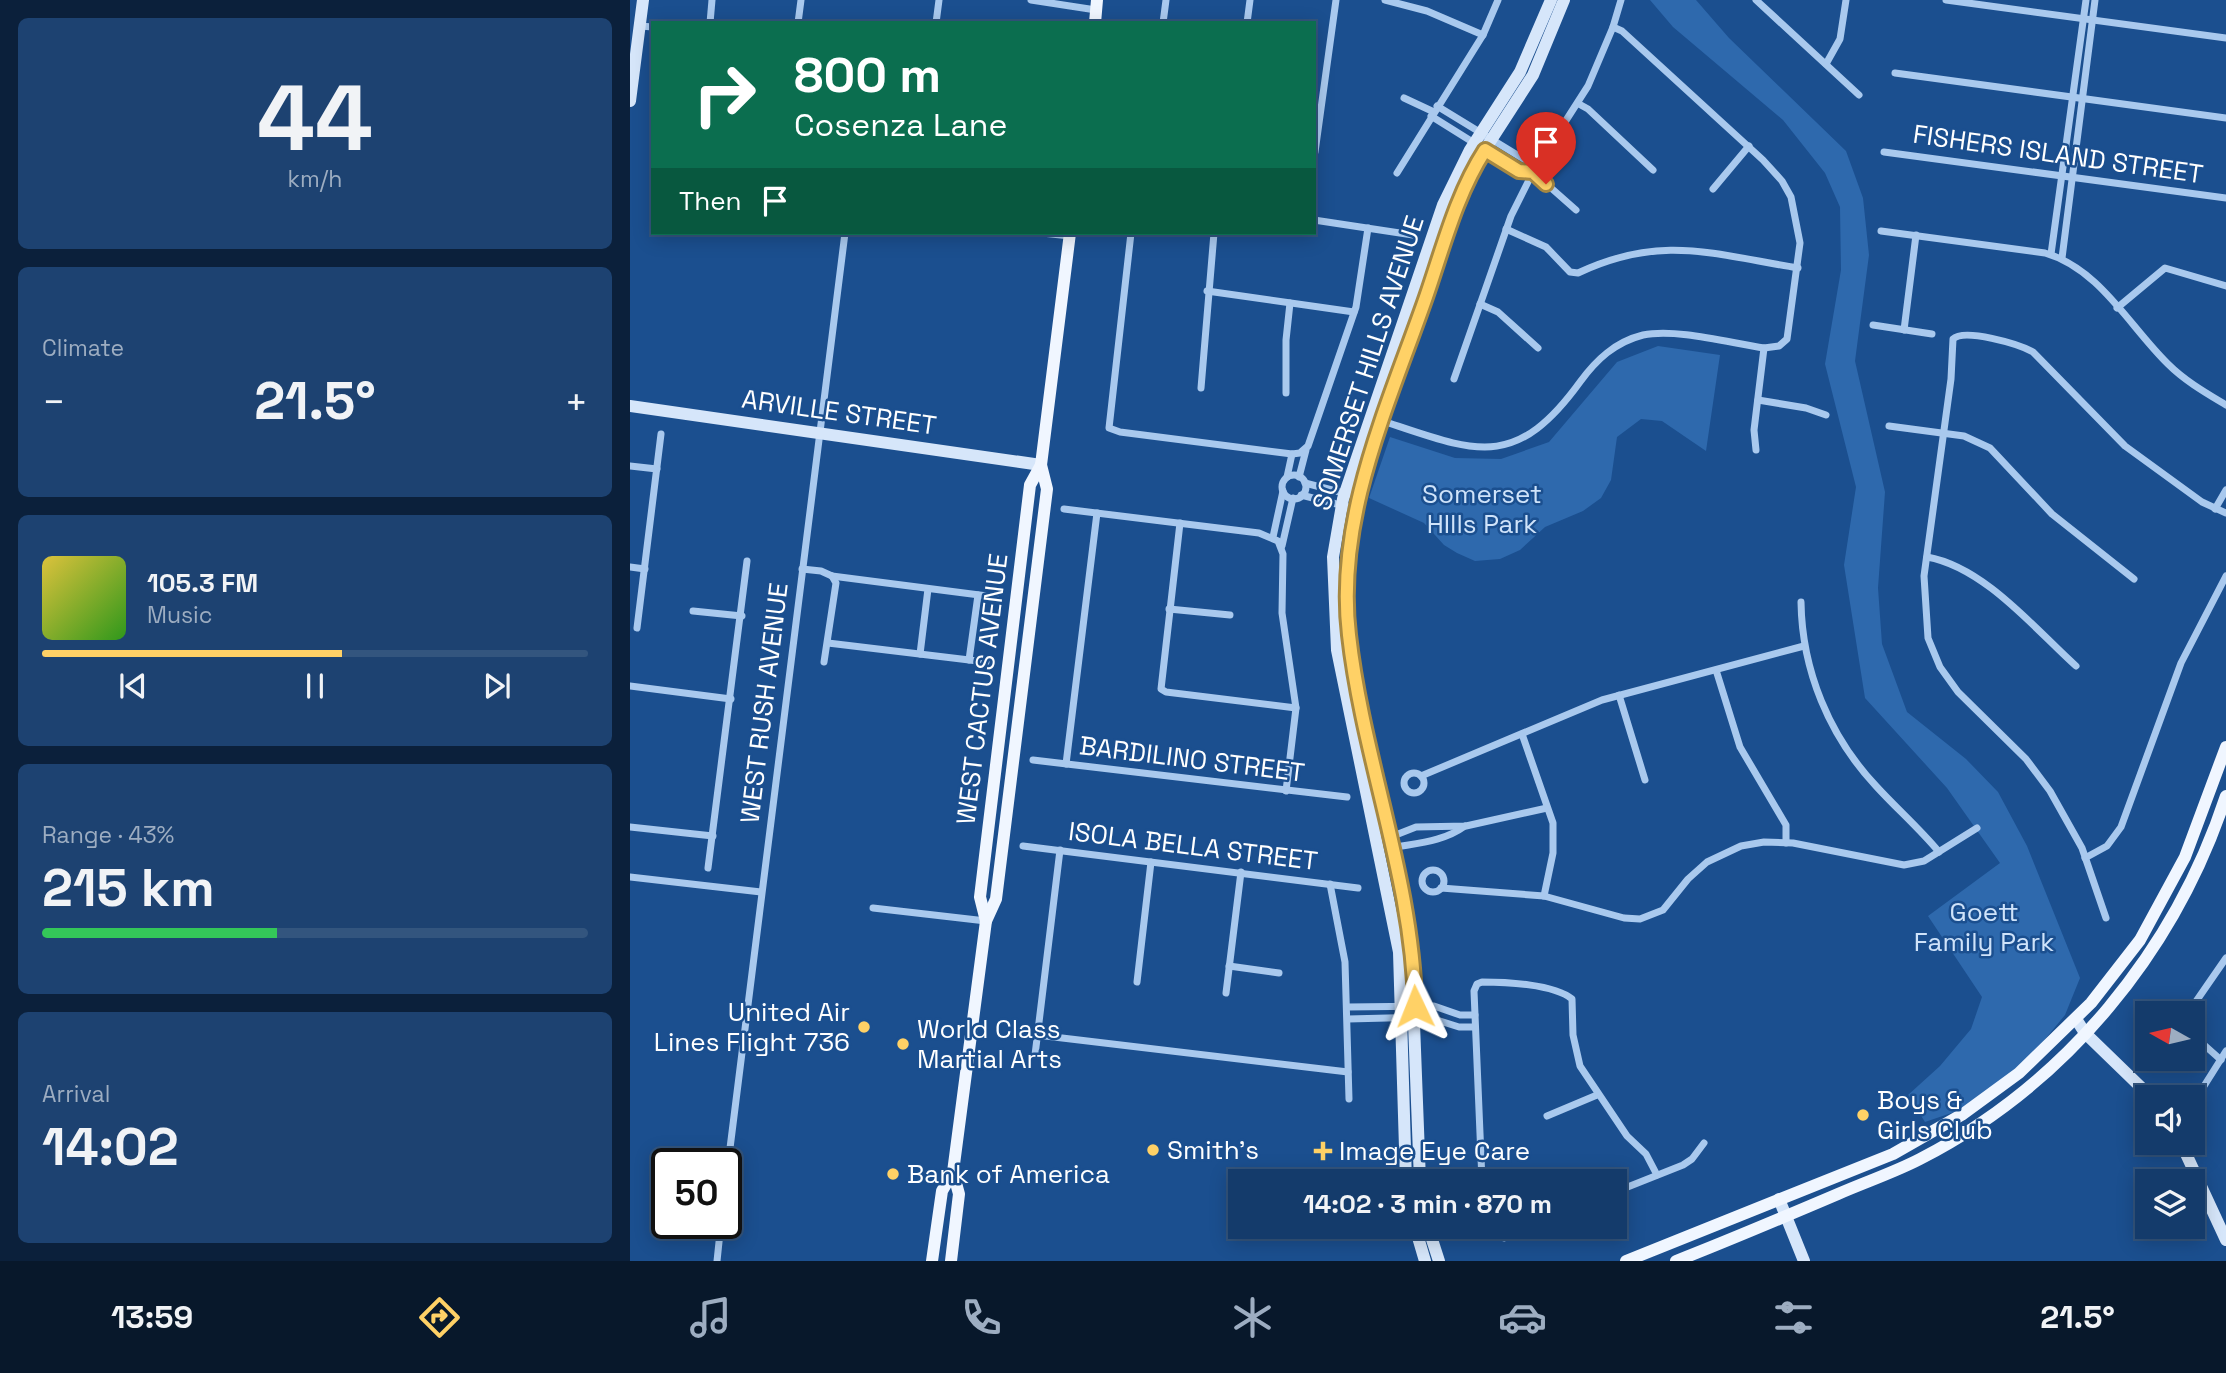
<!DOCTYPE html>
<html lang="en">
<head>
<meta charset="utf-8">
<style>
  body { margin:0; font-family:"Space Grotesk",sans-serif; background:#1d4271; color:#f1f3f6; height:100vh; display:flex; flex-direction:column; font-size:26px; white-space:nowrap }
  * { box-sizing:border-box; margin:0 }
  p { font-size:23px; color:#9dadc1 }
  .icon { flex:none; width:38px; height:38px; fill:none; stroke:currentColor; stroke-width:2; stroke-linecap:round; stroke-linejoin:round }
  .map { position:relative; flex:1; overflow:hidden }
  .panel { display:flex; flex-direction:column; gap:18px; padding:18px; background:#0b203b; width:630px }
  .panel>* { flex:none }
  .guide { position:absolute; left:21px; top:21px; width:665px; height:214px; border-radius:0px; box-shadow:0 4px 18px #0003,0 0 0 2px #33557e; background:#0b6e4f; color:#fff; overflow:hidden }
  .needle { width:46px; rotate:278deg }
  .fabs { position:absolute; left:1505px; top:1001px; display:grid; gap:14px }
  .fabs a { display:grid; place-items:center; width:70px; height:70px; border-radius:0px; background:#143b6b; box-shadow:0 4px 18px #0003,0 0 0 2px #33557e; font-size:35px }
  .speed { position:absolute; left:21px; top:1148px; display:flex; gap:14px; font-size:35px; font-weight:700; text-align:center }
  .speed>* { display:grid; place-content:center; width:91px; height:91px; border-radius:50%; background:#143b6b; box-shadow:0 4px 18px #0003,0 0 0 2px #33557e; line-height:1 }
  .speed .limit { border:4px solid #111; border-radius:10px; background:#fff; color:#111 }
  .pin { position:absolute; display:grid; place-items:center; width:60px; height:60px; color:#fff; margin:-72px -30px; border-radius:50% 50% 50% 0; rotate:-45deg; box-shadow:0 0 7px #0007 }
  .pin .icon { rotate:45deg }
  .me { position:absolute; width:77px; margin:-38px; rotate:358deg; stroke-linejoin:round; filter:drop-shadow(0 0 5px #0008) }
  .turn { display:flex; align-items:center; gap:24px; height:147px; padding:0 28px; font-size:32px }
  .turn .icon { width:91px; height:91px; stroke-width:2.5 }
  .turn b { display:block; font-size:49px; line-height:60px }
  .then { display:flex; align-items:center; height:66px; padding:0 28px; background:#0003; gap:14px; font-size:26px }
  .big { font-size:52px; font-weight:700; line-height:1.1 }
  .panel .widget { flex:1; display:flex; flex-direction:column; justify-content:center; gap:10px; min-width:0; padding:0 24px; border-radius:10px; background:#1d4271 }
  .panel .dial { align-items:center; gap:0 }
  .dial b { font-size:91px; line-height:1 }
  .song { display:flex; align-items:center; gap:21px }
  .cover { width:84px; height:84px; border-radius:10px; background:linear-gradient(135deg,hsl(50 70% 55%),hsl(110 70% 35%)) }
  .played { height:7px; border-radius:4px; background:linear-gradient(90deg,#ffd166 55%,#33557e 55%) }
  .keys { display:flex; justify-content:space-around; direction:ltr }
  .heat { display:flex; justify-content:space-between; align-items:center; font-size:38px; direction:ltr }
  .charge { height:10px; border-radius:5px; background:linear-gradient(90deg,#34c759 43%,#33557e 0) }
  .trip { position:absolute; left:598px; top:1169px; width:399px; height:70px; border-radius:0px; background:#143b6b; box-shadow:0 4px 18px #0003,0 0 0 2px #33557e; font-weight:700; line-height:70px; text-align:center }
  .tabs { display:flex; height:112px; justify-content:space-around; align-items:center; background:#08182b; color:#9dadc1 }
  .tabs .icon { width:49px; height:49px }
  .tabs .selected { color:#ffd166 }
  .tabs b { font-size:32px; color:#f1f3f6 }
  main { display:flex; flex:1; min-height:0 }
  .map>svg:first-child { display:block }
  .green { fill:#2e69ad }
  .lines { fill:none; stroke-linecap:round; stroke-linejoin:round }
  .street { stroke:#a9c9ee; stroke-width:7 }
  .secondary { stroke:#d6e6fa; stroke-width:12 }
  .primary { stroke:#f0f6ff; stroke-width:12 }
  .route-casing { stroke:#a68842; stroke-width:18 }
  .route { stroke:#ffd166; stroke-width:12 }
  .poi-dot { fill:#ffd166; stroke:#1b4f8f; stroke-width:2.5 }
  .labels { text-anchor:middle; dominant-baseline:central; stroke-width:5; stroke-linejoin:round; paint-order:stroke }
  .street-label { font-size:26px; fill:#fff; stroke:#1b4f8f }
  .park-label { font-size:26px; fill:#cfe3fa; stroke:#1b4f8f }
  .poi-label { font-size:26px; fill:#fff; stroke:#1b4f8f; text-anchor:start }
</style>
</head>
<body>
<main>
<section class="panel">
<div class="widget dial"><b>44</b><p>km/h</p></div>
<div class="widget"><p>Climate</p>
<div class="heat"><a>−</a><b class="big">21.5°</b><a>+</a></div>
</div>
<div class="widget">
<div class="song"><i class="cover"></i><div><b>105.3 FM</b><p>Music</p></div></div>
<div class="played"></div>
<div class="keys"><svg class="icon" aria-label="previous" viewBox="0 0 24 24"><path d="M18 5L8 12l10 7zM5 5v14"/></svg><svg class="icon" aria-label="pause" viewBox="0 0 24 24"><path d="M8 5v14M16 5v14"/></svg><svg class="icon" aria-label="next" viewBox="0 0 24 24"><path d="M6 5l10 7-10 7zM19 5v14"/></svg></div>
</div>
<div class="widget"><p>Range · 43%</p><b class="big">215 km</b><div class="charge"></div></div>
<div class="widget"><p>Arrival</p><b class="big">14:02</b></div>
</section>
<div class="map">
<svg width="1596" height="1261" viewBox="0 0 1596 1261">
  <rect width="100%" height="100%" fill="#1b4f8f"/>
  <g class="green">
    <path d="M1020,0H1066L1099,38L1216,151L1233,198L1239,255L1225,361L1255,492L1248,588L1252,644L1277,712L1336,759L1368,792L1397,846L1450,978L1435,1015L1388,1072L1342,1106L1295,1122L1278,1095L1310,1066L1341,1029L1352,997L1298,916L1370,863L1317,788L1235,698L1214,565L1226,487L1195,364L1211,270L1210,207L1195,173L1153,120L1043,27Z"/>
    <path d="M1028,346L1090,355L1076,451L1032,421L1011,419L987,437L981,480L971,498L953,511L915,527L890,550L870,559L845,561L827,553L814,545L794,523L739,498L760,437L825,458L871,459L919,442L987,362Z"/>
  </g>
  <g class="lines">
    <g class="street">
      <path d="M401,0L466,10"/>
      <path d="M755,0L797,11L853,35"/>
      <path d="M1126,0L1229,95"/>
      <path d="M1316,0L1596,38"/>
      <path d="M80,23L82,0"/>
      <path d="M168,23L171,0"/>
      <path d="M306,23L309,0"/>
      <path d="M533,23L536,0"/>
      <path d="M617,23L620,0"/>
      <path d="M10,26L23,27"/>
      <path d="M1196,64L1210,39L1216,0"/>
      <path d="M1265,73L1596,118"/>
      <path d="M774,98L804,112"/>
      <path d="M949,104L958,109L1023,170"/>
      <path d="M807,106L897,161L903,172L946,210"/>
      <path d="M801,116L889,171L903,172"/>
      <path d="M685,152L706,0"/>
      <path d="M1254,152L1596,198"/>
      <path d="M767,173L853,35L868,0"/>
      <path d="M1083,189L1119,146"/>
      <path d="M684,220L783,235"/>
      <path d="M876,229L916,247L940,272L948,273C1031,234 1082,254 1168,268"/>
      <path d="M1251,231L1415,253C1470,269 1499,326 1538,364C1555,381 1576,393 1596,405"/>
      <path d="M412,233L440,236"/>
      <path d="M501,233L479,428L490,432L662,454L670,453L678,446L726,307L738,228"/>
      <path d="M1421,254L1456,0"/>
      <path d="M1432,258L1465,0"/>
      <path d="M577,291L724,312"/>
      <path d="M850,304L868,312L908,348"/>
      <path d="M1487,308L1535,268L1596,286"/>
      <path d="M1243,325L1302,334"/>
      <path d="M1274,330L1286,235"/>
      <path d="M824,379L881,216L903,172L958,86L983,27L991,0"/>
      <path d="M571,388L584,233"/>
      <path d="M656,393V340L660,303"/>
      <path d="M1128,400L1176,408L1196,415"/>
      <path d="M750,420C844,451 884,473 950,382C966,360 985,342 1013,335C1046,328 1100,343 1134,348L1149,346L1157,339L1170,243L1161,197L1152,181L1133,160L992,31L983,27"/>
      <path d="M1259,426L1334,436L1360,448L1422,514L1504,579"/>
      <path d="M1126,450L1124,430L1134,348"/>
      <path d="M0,466L27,469"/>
      <circle cx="664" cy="487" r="12"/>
      <path d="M657,477L662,454"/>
      <path d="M669,477L676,450"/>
      <path d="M675,483L729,497"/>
      <path d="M671,495L726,509"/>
      <path d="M434,509L629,533L648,541L653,554L652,613L666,708L656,791"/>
      <path d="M1585,509L1596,490"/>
      <path d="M550,523L531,689L536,692L666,708"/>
      <path d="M643,537L653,491"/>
      <path d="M652,546L663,498"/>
      <path d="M1297,557C1354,567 1404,628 1446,666"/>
      <path d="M0,567L15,569"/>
      <path d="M172,569L191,571L202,576L365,597"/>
      <path d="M1171,602C1172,670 1199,736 1246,786C1267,809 1289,828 1309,852"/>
      <path d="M539,609L600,615"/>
      <path d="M63,611L112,616"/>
      <path d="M7,628L31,434"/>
      <path d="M198,643L356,662"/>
      <path d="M290,654L298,589"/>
      <path d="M339,660L348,595"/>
      <path d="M194,662L206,583L202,576"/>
      <path d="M1086,670L1110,747L1156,825V843"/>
      <path d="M0,686L101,699"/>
      <path d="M989,695L1015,780"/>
      <path d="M892,734L923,823V853L914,896"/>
      <path d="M403,760L717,797"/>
      <path d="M436,764L467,513"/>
      <circle cx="784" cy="783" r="10"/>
      <path d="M791,776L972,700L1174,646"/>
      <path d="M0,827L83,836"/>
      <path d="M758,838L786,827L836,826L917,808"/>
      <path d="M393,846L728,888"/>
      <path d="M761,848C787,843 813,842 835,826"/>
      <path d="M1455,858L1477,846L1491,827L1551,663L1596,576"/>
      <path d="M78,868L117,561"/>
      <circle cx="803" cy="881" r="11"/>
      <path d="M0,877L131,892"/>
      <path d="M700,884L715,962L719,1099"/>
      <path d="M811,888L914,896L994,918L1010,919L1033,910L1058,879L1077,862L1111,846L1134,842L1163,843L1274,865L1294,861L1347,828"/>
      <path d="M243,908L356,921"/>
      <path d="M1476,918L1452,848L1420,791L1396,759L1328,692L1310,667L1298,638L1294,576L1321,379L1323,339C1334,328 1389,344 1403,352L1495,446L1572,502L1596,513"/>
      <path d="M599,966L649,973"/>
      <path d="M507,982L521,862"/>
      <path d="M596,993L611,872"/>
      <path d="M718,1007L804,1006L830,1015H845"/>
      <path d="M1558,1013L1596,958"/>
      <path d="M718,1019L797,1017L829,1027H845"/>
      <path d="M407,1035L718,1072"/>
      <path d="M1563,1035L1591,1060"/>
      <path d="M405,1055L430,850"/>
      <path d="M1564,1102L1596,1051"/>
      <path d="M917,1116L967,1095"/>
      <path d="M96,1180L215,233"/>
      <path d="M852,1181L844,991L847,984L852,982C875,982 924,984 942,999L943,1035L950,1066L997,1136L1016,1154L1027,1175"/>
      <path d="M985,1192L1053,1165L1062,1159L1074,1143"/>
      <path d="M861,1227L864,1235L874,1238L901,1227"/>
      <path d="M87,1261L91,1223"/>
    </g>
    <g class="secondary">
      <path d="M0,101L13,0"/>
      <path d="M0,406L411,465"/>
      <path d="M1446,1019L1455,1033L1521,1097"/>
      <path d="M1551,1143L1596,1240"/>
      <path d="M776,1181L769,952L707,650L703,557L713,499L813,205L840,150L890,72L921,0"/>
      <path d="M790,1181L781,945L721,651L716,592L719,542L736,471L829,202L852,154L903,75L934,0"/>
      <path d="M1149,1199L1174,1261"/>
      <path d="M785,1227L795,1261"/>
      <path d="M798,1227L809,1261"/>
    </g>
    <g class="primary">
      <path d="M465,23L467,0"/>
      <path d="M356,921L350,897L400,485L411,465L440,233"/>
      <path d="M302,1261L312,1191L323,1172L356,921L366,899L417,489L411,465"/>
      <path d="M321,1261L329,1194L323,1172"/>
      <path d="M996,1261L1263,1154L1333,1114L1389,1073L1461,1003L1510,940L1555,857L1596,747"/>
      <path d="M1046,1261C1100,1240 1154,1217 1208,1194C1235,1182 1263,1173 1290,1159C1436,1084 1545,951 1596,796"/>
    </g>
  </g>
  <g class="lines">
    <defs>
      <path id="route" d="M785,1006C783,880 733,760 719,635C705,518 758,406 796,297C813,248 826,195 855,150L889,171L903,172L916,184"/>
    </defs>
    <use href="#route" class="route-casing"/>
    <use href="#route" class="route"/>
  </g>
  <g class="poi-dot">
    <circle cx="234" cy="1027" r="7"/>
    <circle cx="273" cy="1044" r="7"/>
    <circle cx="1233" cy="1115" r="7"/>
    <circle cx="523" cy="1150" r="7"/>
    <path d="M689.5 1140.5h7v7h7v7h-7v7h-7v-7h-7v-7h7z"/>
    <circle cx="263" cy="1174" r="7"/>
  </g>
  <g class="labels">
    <g class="street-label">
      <text transform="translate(1428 154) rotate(8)">FISHERS ISLAND STREET</text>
      <text transform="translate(738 363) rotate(-72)">SOMERSET HILLS AVENUE</text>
      <text transform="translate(209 412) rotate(8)">ARVILLE STREET</text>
      <text transform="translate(352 689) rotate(-83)">WEST CACTUS AVENUE</text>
      <text transform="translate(134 703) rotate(-83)">WEST RUSH AVENUE</text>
      <text transform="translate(562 759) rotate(7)">BARDILINO STREET</text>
      <text transform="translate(563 846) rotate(7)">ISOLA BELLA STREET</text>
    </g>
    <g class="park-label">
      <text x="852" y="494">Somerset<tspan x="852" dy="30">HIlls Park</tspan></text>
      <text x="1354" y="912">Goett<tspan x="1354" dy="30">Family Park</tspan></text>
    </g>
    <g class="poi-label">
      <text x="220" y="1012" text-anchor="end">United Air<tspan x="220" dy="30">Lines Flight 736</tspan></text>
      <text x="287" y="1029">World Class<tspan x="287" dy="30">Martial Arts</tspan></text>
      <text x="1247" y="1100">Boys &amp;<tspan x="1247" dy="30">Girls Club</tspan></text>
      <text x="537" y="1150">Smith's</text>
      <text x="709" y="1151">Image Eye Care</text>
      <text x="277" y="1174">Bank of America</text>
    </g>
  </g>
</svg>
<div class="fabs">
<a><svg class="needle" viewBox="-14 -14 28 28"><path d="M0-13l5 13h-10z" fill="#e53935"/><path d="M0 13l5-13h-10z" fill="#9dadc1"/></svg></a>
<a><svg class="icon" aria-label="sound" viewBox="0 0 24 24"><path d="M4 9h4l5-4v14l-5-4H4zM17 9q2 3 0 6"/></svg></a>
<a><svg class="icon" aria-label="layers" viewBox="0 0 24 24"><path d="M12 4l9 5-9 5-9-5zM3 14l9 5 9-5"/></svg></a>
</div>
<div class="speed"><div class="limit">50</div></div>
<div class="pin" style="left:916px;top:184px;background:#d93025"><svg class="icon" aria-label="arrive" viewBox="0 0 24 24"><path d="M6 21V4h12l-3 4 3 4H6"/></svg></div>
<svg class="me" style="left:785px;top:1006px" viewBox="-20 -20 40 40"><path d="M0-17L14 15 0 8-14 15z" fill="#ffd166" stroke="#fff" stroke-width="4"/></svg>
<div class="trip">14:02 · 3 min · 870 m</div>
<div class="guide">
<div class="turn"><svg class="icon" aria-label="right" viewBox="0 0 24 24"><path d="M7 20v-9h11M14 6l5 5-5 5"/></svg><div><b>800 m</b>Cosenza Lane</div></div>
<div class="then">Then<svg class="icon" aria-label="arrive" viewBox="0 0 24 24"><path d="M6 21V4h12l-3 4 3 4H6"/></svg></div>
</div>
</div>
</main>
<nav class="tabs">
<b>13:59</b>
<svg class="icon selected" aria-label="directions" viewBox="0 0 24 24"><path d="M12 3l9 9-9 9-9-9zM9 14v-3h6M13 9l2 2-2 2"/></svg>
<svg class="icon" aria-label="music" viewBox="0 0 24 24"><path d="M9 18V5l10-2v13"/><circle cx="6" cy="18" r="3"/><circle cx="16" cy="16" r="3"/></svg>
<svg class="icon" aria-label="phone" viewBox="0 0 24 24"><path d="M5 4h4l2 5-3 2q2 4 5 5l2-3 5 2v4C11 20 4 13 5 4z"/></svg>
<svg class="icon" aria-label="climate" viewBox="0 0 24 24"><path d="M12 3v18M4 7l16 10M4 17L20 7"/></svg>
<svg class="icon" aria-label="car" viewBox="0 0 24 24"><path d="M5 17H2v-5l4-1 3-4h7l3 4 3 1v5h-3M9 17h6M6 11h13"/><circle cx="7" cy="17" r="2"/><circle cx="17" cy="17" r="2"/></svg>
<svg class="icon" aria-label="filters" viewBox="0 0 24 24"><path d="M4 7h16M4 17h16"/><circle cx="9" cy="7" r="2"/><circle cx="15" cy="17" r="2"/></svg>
<b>21.5°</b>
</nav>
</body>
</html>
